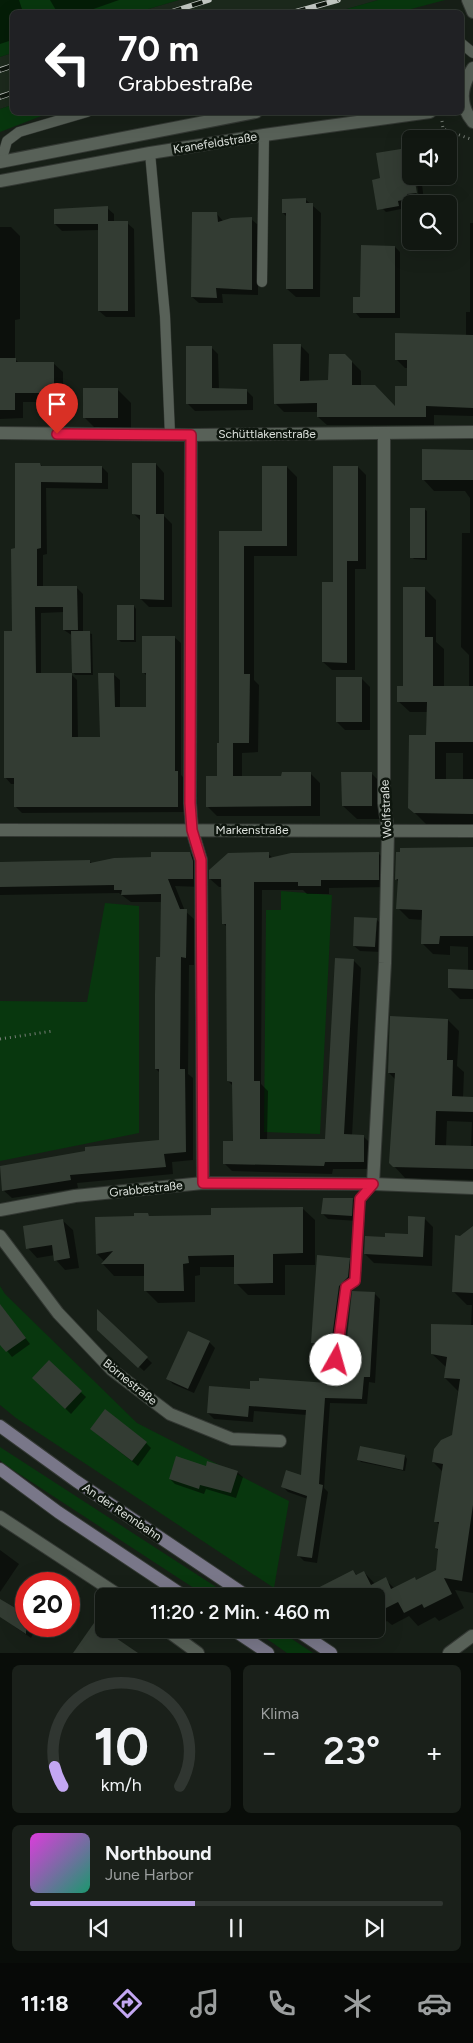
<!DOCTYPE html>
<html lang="de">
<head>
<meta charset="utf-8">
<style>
  body { margin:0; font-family:Figtree,sans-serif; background:#1a201a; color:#f1f3f6; height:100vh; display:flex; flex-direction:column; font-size:19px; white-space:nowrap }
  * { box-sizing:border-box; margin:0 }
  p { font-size:16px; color:#9c9f9f }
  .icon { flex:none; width:28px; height:28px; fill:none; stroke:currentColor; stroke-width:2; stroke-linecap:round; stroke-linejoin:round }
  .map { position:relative; height:1653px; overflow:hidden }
  .drawer { display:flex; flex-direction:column; gap:12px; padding:12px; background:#090d09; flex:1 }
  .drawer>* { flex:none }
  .top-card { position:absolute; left:10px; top:10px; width:454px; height:105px; border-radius:8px; box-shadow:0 5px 20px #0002,0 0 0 1px #303631; background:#202124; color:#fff; overflow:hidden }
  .buttons { position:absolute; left:402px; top:130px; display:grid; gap:10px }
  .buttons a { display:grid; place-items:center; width:55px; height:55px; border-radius:8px; background:#111711; box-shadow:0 5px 20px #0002,0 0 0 1px #303631; font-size:25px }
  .speed { position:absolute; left:15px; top:1572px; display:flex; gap:10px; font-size:25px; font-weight:700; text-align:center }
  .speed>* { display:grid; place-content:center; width:65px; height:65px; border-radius:50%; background:#111711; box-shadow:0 5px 20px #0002,0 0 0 1px #303631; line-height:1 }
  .speed .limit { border:8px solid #d22; background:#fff; color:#111 }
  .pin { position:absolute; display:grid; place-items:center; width:42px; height:42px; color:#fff; margin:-51px -21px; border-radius:50% 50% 50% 0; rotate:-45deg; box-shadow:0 0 5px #0007 }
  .pin .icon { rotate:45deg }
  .me { position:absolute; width:55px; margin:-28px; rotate:7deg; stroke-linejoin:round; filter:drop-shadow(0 0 4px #0008) }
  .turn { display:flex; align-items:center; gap:18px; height:105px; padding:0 25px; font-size:22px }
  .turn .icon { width:65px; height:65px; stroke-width:2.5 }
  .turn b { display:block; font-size:35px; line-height:42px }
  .big { font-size:38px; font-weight:600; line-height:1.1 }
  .drawer .widget { flex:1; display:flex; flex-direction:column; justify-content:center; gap:8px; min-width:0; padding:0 18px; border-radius:8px; background:#1a201a }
  .drawer .dial { align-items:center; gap:0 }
  .dial svg { height:130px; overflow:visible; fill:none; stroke:#303631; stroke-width:7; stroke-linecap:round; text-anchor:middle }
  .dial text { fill:#f1f3f6; stroke:none }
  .song { display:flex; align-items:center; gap:15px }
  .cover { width:60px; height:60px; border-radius:8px; background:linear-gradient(135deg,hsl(300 70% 55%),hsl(160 70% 35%)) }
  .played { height:5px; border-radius:2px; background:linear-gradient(90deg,#c3a7f2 40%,#303631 40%) }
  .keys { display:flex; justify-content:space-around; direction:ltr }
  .heat { display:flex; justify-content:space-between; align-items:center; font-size:28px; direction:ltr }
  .drawer .tiles { flex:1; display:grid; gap:12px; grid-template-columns:1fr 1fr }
  .widget:last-child { grid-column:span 2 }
  .trip { position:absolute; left:95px; top:1588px; width:290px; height:50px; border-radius:8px; background:#111711; box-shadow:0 5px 20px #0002,0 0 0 1px #303631; font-weight:600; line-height:50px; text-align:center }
  .dock { display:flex; height:80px; justify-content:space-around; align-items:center; background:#070907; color:#9c9f9f }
  .dock .icon { width:35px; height:35px }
  .dock .active { color:#c3a7f2 }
  .dock b { font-size:22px; color:#f1f3f6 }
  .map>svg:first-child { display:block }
  .built { fill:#1c291c }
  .green { fill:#08370e }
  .shadow { fill:#0007; fill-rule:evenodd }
  .building { fill:#333c33 }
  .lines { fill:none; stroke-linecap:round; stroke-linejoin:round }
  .service-casing { stroke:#333833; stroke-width:11 }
  .minor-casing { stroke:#333833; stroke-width:14 }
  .tertiary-casing { stroke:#333833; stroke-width:14 }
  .secondary-casing { stroke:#333833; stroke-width:14 }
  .path { stroke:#777e77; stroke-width:3; stroke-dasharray:1 4; stroke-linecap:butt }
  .service { stroke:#586158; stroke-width:10 }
  .minor { stroke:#586158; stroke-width:12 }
  .tertiary { stroke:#586158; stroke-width:12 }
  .secondary { stroke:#797789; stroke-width:12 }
  .rail-casing { stroke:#c2c7c2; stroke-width:5.5 }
  .rail { stroke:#0e160e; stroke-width:4; stroke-dasharray:11; stroke-linecap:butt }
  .route-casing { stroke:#92132f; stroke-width:12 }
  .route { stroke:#e11d48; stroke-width:9 }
  .labels { text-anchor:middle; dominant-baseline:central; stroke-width:5; stroke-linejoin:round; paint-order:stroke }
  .street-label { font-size:12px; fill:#dbe0db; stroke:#0e160e }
</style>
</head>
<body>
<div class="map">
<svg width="473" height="1653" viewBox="0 0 473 1653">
  <rect width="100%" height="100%" fill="#171f17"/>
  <g class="built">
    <path d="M179,0H378L336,12H138Z"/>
    <path d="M12,53V105L0,109V57Z"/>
  </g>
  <g class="green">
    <path d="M0,0H179L138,12H12V53L0,57Z"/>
    <path d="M378,0H445L400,12H336Z"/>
    <path d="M12,105V112L49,113L0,132V109Z"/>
    <path d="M281,891L332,895L320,1134L264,1132L266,910H281Z"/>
    <path d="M105,903L139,906V1133L0,1161V1001L87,1002Z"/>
    <path d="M0,1286L5,1294L137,1423L289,1501L274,1588L16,1418L0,1405Z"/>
    <path d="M0,1447L230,1596H206L4,1464L0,1460Z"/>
    <path d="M253,1629H277L313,1653H287Z"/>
  </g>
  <g class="shadow">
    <path d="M0,0H19L23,12H12V40L0,44Z"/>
    <path d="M50,0H119L85,12H57Z"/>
    <path d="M406,149L411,154V176H413L417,199H419L416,176H421L424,201L411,204V207L386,212L377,203L382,179Z"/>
    <path d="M306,200L321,213L320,297H296L287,289V217L283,213Z"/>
    <path d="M107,208L114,214V223H127L134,229L135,317H106L99,311V230L62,231L55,224Z"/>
    <path d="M217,214L223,221L251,219L258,225V295L222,294L223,303H199L192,297Z"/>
    <path d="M470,223H473V416L434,415V425H327L318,417V412H284L275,403L300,345L309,354V382L330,381L345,355L361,371V386L397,408L409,387L408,368H405L396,359L466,336V312H470Z"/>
    <path d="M0,227H11L20,236V319L15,320V359L19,363H53L63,372V402H23V418L0,419Z"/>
    <path d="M419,241H435V249H421Z"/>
    <path d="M395,247L400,252V318H360L355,312L361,298Z"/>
    <path d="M211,347L218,354L219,390H246L253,397V410L195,411L188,404Z"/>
    <path d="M117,389L131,403V431H98L84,417Z"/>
    <path d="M473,451V825L426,824L409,807L427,736L428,712H410L398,701L404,687L425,589L436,600V642L444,649V687H469V655L461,647L462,533H470V498L465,491H434L423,479ZM446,753H463V781H446Z"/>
    <path d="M40,464L43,467H102L108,473V489L46,488L47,554L43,555V588L76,587L83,594V632L92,634L93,675H75L73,672V636L64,630V612L41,613V675L71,674L77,680L78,739L101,738L113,674L120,680V708H147V676L143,672L174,637L181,643V775L184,778V812L22,813L16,807V784H11L5,777L16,549Z"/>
    <path d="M156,464L164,473V516L172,524V607H149L141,599V521L133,513Z"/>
    <path d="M287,467L297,477V556H254V680L259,685L258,752L242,753V777H283L310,773L320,783V816H217L207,806L218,777L221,745V532H263Z"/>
    <path d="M358,467L366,475V569H355V670H332L323,662L334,583Z"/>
    <path d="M424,509L427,511V560L414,559L412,557Z"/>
    <path d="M134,606L136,609V642H121L118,639Z"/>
    <path d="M362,679L370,687V730H345L337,722Z"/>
    <path d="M371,773L385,787V819H357L343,806Z"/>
    <path d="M473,848V999H460L449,988L468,971V947L450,946V955L433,954L422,943L423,920L409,919L398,908L399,882L396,879Z"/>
    <path d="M190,853L198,862L201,887L175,886L185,911L194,919V965H189L188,1074L193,1078V1160L172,1162L173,1174L77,1183L78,1188L12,1198L3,1190L160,1142V1073L156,1069L162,902H131L119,893L0,895V863L89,861L92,863Z"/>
    <path d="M268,854L273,858L379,854L387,862L386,887L329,888V894H307L303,890H262L261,1084L268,1091L267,1140L326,1141L353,960L361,968L352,1136H363L371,1144V1169H333L332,1174L232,1171L224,1163L234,1142L233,1086L228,1081L227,927L223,923V887H219L210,879Z"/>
    <path d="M377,920L382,925L381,952L360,951L354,946Z"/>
    <path d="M448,1020L459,1031L457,1066L464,1072L463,1098H473V1180L405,1178L394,1166L396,1080L389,1073ZM447,1121L472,1122L471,1147L446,1146Z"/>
    <path d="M353,1199L358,1205L357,1221L328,1219L323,1214Z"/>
    <path d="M302,1208L315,1220V1265H285V1295H248L236,1283L235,1267H200V1275L195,1276V1302L158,1303L146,1291V1276H114L103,1264L105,1262L97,1254L135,1217L148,1215L150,1217L212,1216Z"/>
    <path d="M424,1218L433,1227L432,1266L374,1263L365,1254L409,1235Z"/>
    <path d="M63,1221L73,1230L79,1268L65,1270L56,1260L55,1255L37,1258L28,1248Z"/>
    <path d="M473,1232V1593L455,1590L464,1608L439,1621L435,1617L418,1626L409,1616L392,1625L387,1621L383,1623L378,1619L376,1620V1596H325L321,1588L353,1571L357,1575L364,1572L375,1584L385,1579L395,1589L417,1581L437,1571L439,1551L436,1548L440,1526L436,1521L443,1472L433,1462L453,1436L458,1391L445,1378L446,1367L432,1354L471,1326L472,1305H467L454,1292L461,1237Z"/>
    <path d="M349,1259L354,1264L353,1282L344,1291L336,1349L317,1348L312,1343Z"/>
    <path d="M374,1293L380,1299L375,1383L369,1382L367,1404L330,1403L324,1488L328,1492L317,1563L304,1561L299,1556L308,1499L288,1492L282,1486L302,1477L307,1415L254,1411L253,1422L214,1419L208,1413L251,1390L343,1385Z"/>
    <path d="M0,1305L30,1344L12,1357L0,1342Z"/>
    <path d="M98,1312L152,1363L144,1371L103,1334Z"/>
    <path d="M209,1342L215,1348L194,1393L173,1384L167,1378Z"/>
    <path d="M49,1362L86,1397L71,1414L34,1378Z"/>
    <path d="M97,1434L146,1443L151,1448L138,1466Z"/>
    <path d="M361,1447L405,1456L407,1459L405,1471L361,1462L359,1460Z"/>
    <path d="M207,1468L237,1472L243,1477L236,1498L206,1489L204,1494L175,1484L170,1479Z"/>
    <path d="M0,1550L19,1564L0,1592Z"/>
    <path d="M40,1577L50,1584H35Z"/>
    <path d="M26,1597V1626H43L38,1635L34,1632L31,1638L4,1619L17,1611Z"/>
    <path d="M347,1629H359L351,1633Z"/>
  </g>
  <g class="building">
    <path d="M407,148L408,155L411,154V176H414L417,193L407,194L408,199L398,201L399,206L377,210L372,180L380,178L376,153Z"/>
    <path d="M306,198V203H313V289H286V213H282V199Z"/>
    <path d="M108,206V221H128V311H98V224H54V209Z"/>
    <path d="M192,212H217L218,222L231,218L252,217V290L216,288L217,298L191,297Z"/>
    <path d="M361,245L395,246V313H353V297H360Z"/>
    <path d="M395,333L473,335V408L426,406V417H317V403L274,404L273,344H301L300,381L328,380L329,354H345L352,361V385H375L395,406V386H407V360H395Z"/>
    <path d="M186,346H212V388L247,389V404H186Z"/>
    <path d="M0,358H16V362H54V393H15V410H0Z"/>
    <rect x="83" y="388" width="35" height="30"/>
    <path d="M422,449L473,450V480H422Z"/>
    <path d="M15,463H40L41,466H102V483L41,482V548L37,549V586H77L78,630H63V607H35L36,673H72V737H100L98,673H114L115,707H146V673H142V636H175V771H178V807H14V778H4V631H12L11,549L15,548Z"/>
    <path d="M132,463H156V514H164V600L140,599V515L132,514Z"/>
    <path d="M262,466H287V546H244V674H250L249,743H233V776H281L282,772H311V806L206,807V776H217V743H219V531H262Z"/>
    <path d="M333,466H358V561H347V663L322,662V582H333Z"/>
    <rect x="410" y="508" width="15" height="50"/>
    <path d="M403,587H425V637H433V686H473V742H435V779H473V814L414,813L408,808L409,735H426L427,702H397V686H403Z"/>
    <rect x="117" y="605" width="17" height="35"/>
    <path d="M71,631H90L91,673H72Z"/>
    <rect x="336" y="677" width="26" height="45"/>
    <path d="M341,772H372V806H342Z"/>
    <path d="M473,847V936H440L439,944H421L422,910L396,909L398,879L395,880L396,852H400V848Z"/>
    <path d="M151,852H190L193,861V879H168L180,909H187L186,958L181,957L180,1069H185L186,1152L164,1154L166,1167L70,1175L71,1180L2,1191L0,1166L85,1151V1147L159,1140V1069H155V994L156,957H160L161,894L121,895L122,890H114V885L0,887V862L90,860V863L114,858L151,857Z"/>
    <path d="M269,852V858L291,853L379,852V880H321V886H298V882H254V1081H260V1139H325L335,958L354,959L344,1134L364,1135V1162H325L324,1166L223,1164V1141H233L232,1082L227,1081L226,924H222L221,879H209V870L228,853Z"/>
    <path d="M354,917L377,918L375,947L353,946Z"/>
    <path d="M448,969L473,970V989L448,988Z"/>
    <path d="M390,1016L448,1019L447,1060H453L452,1096L473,1097V1112L436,1111L435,1145L473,1146V1169L393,1167L389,1163L395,1073H388Z"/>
    <path d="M323,1198H353L352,1216L321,1214Z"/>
    <path d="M303,1207V1253L273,1254V1283L234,1284V1255L188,1256L189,1263L183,1264L184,1291H144V1264H101L113,1251L96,1254L95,1217L134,1216V1213H148L149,1216L211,1215V1208Z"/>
    <path d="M408,1216L425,1217L423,1257L364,1254L365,1236L385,1237V1233L408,1234Z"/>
    <path d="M63,1219L70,1258L54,1261L52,1245L26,1249L23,1226Z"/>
    <path d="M473,1226V1293L452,1292L455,1235L460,1236Z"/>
    <path d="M317,1255L350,1258L348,1277L339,1286L331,1345L311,1343Z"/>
    <path d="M352,1291L375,1292L370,1377H364L362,1399L325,1398L319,1484L323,1485L312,1558L297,1556L307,1496L281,1487L286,1470L301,1475L306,1410L249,1406L248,1417L207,1413L209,1386L250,1389V1381H259V1378L342,1384Z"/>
    <path d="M0,1304L26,1338L6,1352L0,1345Z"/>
    <path d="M97,1309L148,1357L138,1368L97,1330Z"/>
    <path d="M431,1324L473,1325V1505L462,1581L444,1578L452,1594L424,1608L422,1604L404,1613L398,1602L376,1613V1596H302L353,1570L356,1575L364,1571L371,1585L386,1577L391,1589L415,1577L416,1580L436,1570L438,1549L435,1548L439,1522H434L443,1464L432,1462L434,1449L441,1440L452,1435L460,1379L444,1378L447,1357L431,1354Z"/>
    <path d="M188,1331L210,1341L188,1389L166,1379Z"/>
    <path d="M49,1360L82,1391L65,1409L32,1378Z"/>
    <path d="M105,1409L147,1442L132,1461L90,1429Z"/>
    <path d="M360,1446L405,1455L403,1470L357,1460Z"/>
    <path d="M176,1456L206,1466L207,1461L238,1471L231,1493L200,1485L199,1489L169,1479Z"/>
    <path d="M26,1595V1634L0,1617V1599L17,1609Z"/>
    <path d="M94,1623L138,1653H73Z"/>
  </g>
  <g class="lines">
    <defs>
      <g id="service">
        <path d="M461,43L473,53"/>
        <path d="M150,153L165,316L170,435"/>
        <path d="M1,162L7,141L19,132L87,112"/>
        <path d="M262,282L264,135"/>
        <path d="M336,1360L346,1287L355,1281L360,1199L373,1184"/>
      </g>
      <g id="minor">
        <path d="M468,0L473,12"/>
        <path d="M0,433L191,435L473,432"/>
        <path d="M191,435L190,803L192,830L201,860L203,1183"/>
        <path d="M0,830L473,831"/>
        <path d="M373,1184L385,963L388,831L384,803V434"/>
        <path d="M0,1210L75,1196L203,1183L373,1184L473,1188"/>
        <path d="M0,1236L58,1313L112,1370L170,1414L232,1439L280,1441"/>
        <path d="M0,1517L120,1596"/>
        <path d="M165,1629L198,1653"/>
        <path d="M449,1653L472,1636"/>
      </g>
      <g id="tertiary">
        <path d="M473,68C461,86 458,104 473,122"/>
        <path d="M0,162L256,112"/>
        <path d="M0,181L150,153L264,135L430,112"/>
      </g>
      <g id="secondary">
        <path d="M0,1426L76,1481L247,1596"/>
        <path d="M0,1469L58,1512L184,1596"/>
        <path d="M232,1629L268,1653"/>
        <path d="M295,1629L331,1653"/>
      </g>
    </defs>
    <use href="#service" class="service-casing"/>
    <use href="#minor" class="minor-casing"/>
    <use href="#tertiary" class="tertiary-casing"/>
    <use href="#secondary" class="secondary-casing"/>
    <g class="path">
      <path d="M442,121L443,129L473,140"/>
      <path d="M0,1039L53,1031"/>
    </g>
    <use href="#service" class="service"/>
    <use href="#minor" class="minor"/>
    <use href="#tertiary" class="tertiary"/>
    <use href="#secondary" class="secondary"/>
    <defs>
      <g id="rail">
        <path d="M171,12L209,0"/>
        <path d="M295,12L338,0"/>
        <path d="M0,70L12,66"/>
        <path d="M0,97L12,93"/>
      </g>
    </defs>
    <use href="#rail" class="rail-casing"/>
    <use href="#rail" class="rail"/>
  </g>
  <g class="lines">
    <defs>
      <path id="route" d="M57,434L191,435L190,803L192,830L201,860L203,1183L373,1184L360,1199L355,1281L346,1287L336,1360"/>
    </defs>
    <use href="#route" class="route-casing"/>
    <use href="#route" class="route"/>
  </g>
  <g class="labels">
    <g class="street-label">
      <text transform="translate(215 143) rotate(-9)">Kranefeldstraße</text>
      <text x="267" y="434">Schüttlakenstraße</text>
      <text transform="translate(386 809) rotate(-93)">Wolfstraße</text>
      <text x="252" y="830">Markenstraße</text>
      <text transform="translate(146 1189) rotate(-6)">Grabbestraße</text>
      <text transform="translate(130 1382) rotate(39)">Börnestraße</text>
      <text transform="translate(122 1512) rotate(34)">An der Rennbahn</text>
    </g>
  </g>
</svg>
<div class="buttons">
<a><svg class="icon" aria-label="sound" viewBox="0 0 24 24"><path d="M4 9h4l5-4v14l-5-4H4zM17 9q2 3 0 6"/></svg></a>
<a><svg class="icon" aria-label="search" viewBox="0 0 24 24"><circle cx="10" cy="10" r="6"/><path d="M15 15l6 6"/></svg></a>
</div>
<div class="speed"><div class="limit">20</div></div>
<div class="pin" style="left:57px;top:434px;background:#d93025"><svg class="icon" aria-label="arrive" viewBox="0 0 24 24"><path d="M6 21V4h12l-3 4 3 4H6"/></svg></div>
<svg class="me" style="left:336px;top:1360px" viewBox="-20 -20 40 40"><circle r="19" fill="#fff"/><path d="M0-13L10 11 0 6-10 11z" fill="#e11d48"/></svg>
<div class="trip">11:20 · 2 Min. · 460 m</div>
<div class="top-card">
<div class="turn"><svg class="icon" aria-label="left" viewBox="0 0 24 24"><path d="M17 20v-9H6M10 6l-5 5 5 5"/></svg><div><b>70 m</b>Grabbestraße</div></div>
</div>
</div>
<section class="drawer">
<div class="tiles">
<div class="widget dial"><svg viewBox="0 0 100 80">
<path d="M14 69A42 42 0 1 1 86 69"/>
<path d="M14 69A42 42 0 0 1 9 57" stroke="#c3a7f2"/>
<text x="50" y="56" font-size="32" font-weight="700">10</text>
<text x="50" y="72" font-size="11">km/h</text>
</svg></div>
<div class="widget"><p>Klima</p>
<div class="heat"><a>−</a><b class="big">23°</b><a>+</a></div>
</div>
<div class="widget">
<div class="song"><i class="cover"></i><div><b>Northbound</b><p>June Harbor</p></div></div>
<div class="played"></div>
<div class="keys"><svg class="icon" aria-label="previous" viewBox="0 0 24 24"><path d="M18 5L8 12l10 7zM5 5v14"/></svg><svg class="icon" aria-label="pause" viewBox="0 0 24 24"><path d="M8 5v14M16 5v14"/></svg><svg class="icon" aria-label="next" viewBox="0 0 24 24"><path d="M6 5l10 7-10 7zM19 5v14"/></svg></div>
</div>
</div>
</section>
<nav class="dock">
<b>11:18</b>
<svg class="icon active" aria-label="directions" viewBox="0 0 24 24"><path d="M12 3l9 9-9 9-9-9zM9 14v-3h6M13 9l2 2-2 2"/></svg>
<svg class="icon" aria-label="music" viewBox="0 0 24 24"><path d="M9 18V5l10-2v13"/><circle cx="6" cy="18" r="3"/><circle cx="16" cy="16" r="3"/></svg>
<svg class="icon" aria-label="phone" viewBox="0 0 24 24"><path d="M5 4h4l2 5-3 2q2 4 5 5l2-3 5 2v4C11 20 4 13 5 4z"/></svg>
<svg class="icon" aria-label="climate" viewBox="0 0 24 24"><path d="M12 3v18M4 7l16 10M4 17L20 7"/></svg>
<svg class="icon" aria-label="car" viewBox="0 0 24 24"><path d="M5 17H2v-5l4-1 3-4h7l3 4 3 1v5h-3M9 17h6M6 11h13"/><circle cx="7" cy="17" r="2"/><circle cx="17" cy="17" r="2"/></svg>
</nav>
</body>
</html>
